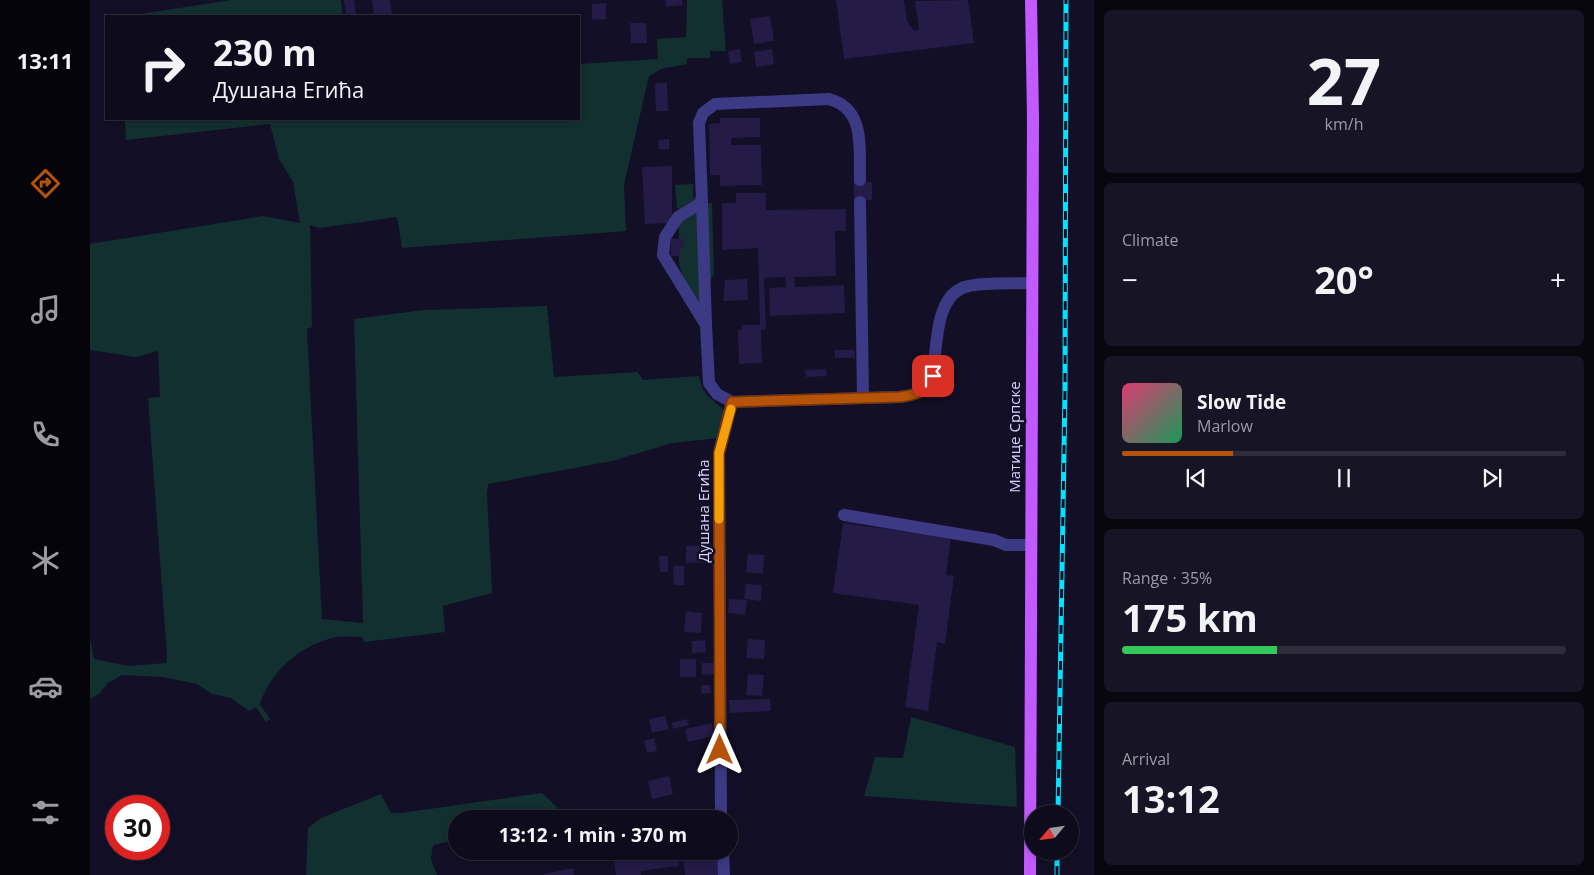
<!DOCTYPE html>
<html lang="en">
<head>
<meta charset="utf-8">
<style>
  body { margin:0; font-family:"Open Sans",sans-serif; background:#171425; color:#f1f3f6; height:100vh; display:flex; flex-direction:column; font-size:19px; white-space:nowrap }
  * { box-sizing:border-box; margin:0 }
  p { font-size:16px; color:#9b9ba3 }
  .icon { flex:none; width:28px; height:28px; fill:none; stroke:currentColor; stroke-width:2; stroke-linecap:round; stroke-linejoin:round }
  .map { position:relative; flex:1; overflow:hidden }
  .panel { display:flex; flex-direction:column; gap:10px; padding:10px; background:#08060f; width:500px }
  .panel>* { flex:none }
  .banner { position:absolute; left:15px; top:15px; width:475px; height:105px; border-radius:0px; box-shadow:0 2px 8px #0003,0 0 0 1px #2e2b3b; background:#0e0b1c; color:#f1f3f6; overflow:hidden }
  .needle { width:32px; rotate:241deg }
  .fabs { position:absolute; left:934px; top:805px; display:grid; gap:10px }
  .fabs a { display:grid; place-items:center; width:55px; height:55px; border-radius:50%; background:#0e0b1c; box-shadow:0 2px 8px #0003,0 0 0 1px #2e2b3b; font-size:25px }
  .speed { position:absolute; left:15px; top:795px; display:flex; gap:10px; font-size:25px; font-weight:700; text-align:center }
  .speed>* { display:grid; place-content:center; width:65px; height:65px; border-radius:50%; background:#0e0b1c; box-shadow:0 2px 8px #0003,0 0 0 1px #2e2b3b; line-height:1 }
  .speed .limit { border:8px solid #d22; background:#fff; color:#111 }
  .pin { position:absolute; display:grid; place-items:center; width:42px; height:42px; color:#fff; margin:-21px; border-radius:10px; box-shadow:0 2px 8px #0006 }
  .me { position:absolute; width:55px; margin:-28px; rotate:0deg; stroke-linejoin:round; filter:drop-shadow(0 0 4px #0008) }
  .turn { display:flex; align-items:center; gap:18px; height:105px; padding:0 25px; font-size:22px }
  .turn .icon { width:65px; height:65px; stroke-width:2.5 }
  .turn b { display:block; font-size:35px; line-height:42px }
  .big { font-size:38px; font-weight:700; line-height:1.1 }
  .panel .widget { flex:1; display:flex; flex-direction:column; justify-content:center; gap:8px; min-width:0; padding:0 18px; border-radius:8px; background:#171425 }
  .panel .dial { align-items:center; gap:0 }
  .dial b { font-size:65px; line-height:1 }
  .song { display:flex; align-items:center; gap:15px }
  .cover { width:60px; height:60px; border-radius:8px; background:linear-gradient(135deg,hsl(340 70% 55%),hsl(150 70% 35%)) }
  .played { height:5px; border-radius:2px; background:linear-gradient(90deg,#b45309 25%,#2e2b3b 25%) }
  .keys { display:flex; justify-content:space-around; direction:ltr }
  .heat { display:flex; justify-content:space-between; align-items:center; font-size:28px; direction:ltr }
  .charge { height:8px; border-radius:4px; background:linear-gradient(90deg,#34c759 35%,#2e2b3b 0) }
  .trip { position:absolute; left:358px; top:810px; width:290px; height:50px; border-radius:25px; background:#0e0b1c; box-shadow:0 2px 8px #0003,0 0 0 1px #2e2b3b; font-weight:700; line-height:50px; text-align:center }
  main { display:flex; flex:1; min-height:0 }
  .menu { display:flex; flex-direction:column; width:90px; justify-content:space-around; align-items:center; background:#06040b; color:#9b9ba3 }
  .menu .icon { width:35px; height:35px }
  .menu .current { color:#b45309 }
  .menu b { font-size:22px; color:#f1f3f6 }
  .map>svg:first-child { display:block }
  .green { fill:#12302f }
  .building { fill:#241b47 }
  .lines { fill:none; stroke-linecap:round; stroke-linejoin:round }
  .minor { stroke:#3d3a85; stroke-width:12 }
  .major { stroke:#c25bff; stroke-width:12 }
  .rail-casing { stroke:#00e5ff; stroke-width:5 }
  .rail { stroke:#130f26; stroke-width:3; stroke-dasharray:9; stroke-linecap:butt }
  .route-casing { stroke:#753606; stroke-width:12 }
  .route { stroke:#b45309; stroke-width:9 }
  .slow { stroke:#f59e0b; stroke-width:9 }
  .labels { text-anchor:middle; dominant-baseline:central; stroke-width:5; stroke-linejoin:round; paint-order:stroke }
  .street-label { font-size:15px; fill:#d9d4ff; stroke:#130f26 }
</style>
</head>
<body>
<main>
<nav class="menu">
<b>13:11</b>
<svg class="icon current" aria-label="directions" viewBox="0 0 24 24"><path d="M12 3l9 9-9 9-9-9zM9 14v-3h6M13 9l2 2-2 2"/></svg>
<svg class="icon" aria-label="music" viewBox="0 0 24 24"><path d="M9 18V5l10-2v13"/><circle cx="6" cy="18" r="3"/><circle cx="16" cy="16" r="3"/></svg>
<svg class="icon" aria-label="phone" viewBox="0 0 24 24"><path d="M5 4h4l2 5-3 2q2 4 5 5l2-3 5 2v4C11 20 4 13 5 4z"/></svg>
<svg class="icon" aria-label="climate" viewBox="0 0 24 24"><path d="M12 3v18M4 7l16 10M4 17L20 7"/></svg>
<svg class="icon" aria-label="car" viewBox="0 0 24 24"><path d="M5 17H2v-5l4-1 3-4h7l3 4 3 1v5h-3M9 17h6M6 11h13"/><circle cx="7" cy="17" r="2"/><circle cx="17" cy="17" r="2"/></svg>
<svg class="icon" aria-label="filters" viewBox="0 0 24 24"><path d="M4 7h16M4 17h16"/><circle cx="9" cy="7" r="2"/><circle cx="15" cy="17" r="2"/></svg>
</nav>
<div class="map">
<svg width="1004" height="875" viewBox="0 0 1004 875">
  <rect width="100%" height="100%" fill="#130f26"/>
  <g class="green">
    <path d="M142,0H251L253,16H37Z"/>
    <path d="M597,0H632L636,51H620V58H597V64L571,69L559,76L534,185L536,231L312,248L307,217L230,228L220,225L222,327L217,329L232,619L273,623L264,319L334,310L457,306L464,377L548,372L553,380L609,376C613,396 620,397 634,410L629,438L582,443L522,461L398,484L397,494L402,593L353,606L355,632L274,642L273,637C264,637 254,636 246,637C211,645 181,670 170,704L180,719L176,722L166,707L159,711L141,698L122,694L107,684L73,677L32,675L18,683L10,693L0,699V638L4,659L39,666L76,663L77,656L58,398L70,397L68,351L46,357L0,350V244L173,216L210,223L203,182L189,159L180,124L36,140L35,119H489V64L568,59L567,39L596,37Z"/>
    <path d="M603,184V197H608L589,209L587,208L585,185Z"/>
    <path d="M622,203L624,274L619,283L614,204Z"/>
    <path d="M607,208L612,306C599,286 585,274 590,248H594V239H589V224Z"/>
    <path d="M821,717L925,747L927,807L774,796L785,757L813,758Z"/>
    <path d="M452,793L467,807L469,813L456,819H366V840L343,845L341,859L347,875H216L218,828L231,818L291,794L301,813H311Z"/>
  </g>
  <g class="building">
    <path d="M254,0H264L266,15L256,16Z"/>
    <path d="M282,0H300L302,15L284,16Z"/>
    <path d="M575,0H592V5L576,7Z"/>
    <path d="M746,0H814L817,21L824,31L829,30L825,1L878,0L884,43L754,59Z"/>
    <path d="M516,3V19L502,20V4Z"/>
    <path d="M680,16L684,41L664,44L660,19Z"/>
    <path d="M540,23H556L557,43H541Z"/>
    <path d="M650,49L652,62L640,64L638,51Z"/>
    <path d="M682,49L684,64L666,67L664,52Z"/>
    <path d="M565,83H577L578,111H566Z"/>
    <path d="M630,118H670V137L641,138V145H671L672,185L630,186V175H620L619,124L630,123Z"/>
    <path d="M579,139V149H569L568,140Z"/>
    <path d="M582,166V223L555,224L552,167Z"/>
    <path d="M764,182H782V200L764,201Z"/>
    <path d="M646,193H676V210L756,209V231H745L746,276L704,277L705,287L754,285L755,313L680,316L679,288L696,287L695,277L674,278L676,329L671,330L672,363L649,364L648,330H652V325H670L668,248L632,250V203H646Z"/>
    <path d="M581,238L594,239V248H590V256H581Z"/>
    <path d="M657,279L658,300L633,301L635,280Z"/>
    <rect x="745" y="350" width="20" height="8"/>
    <path d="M736,369L737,376L716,377L715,370Z"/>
    <path d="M753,523L861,538L856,575L864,576L855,644L847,642L838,711L815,707L829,605L743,593Z"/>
    <path d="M617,545L618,562L596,563V546Z"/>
    <path d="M658,554L674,555L673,574L656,572Z"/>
    <path d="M569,556H578V572H570Z"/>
    <path d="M583,566H594V585H584Z"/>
    <path d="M656,584L672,585L671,601L654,599Z"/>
    <path d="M639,599L657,600L655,615L638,613Z"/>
    <path d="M596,611L612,613L611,633L594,632Z"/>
    <path d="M658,639L675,640L674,659L656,658Z"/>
    <path d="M615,640L616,652L602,653V641Z"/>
    <rect x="590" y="659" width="16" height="18"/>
    <path d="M612,663H624V674L612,675Z"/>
    <path d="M658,674L674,675L672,696L656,695Z"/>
    <path d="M611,685H620L621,693L612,694Z"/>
    <path d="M680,699L681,711L640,713L639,700Z"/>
    <path d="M575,716L579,729L562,733L559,719Z"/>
    <path d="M597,719L599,725L583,729L581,723Z"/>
    <path d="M622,723L624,736L598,742L595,729Z"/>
    <path d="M564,738L567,751L557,753L554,741Z"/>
    <path d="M579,776L583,794L562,799L558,781Z"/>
    <path d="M620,812L621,819H599L598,814Z"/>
    <path d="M575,851H587L589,866L550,871L551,875H526L524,858Z"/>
    <path d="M592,851H626L629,875H595Z"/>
    <path d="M483,868L484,875H454V874Z"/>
  </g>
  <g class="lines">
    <g class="minor">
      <path d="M612,202L609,123L613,113L625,104L739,99C776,109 769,149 770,180"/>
      <path d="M770,202L773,398"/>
      <path d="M616,325L612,202L588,217L575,237L573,255L616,325L619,383L627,394L642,402L809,397C826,395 836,392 843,376C847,348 844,292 879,286C898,282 921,284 941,283"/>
      <path d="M754,515L904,540L916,545H941"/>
      <path d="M631,819L629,453L642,402"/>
      <path d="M633,851L634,875"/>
    </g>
    <path class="major" d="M940,875L943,118L941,0"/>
    <defs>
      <g id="rail">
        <path d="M968,814L975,390L976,0"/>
        <path d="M967,875V851"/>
      </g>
    </defs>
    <use href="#rail" class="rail-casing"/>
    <use href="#rail" class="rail"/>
  </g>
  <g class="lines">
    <defs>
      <path id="route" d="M630,750L629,453L642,402L809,397C826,395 836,392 843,376"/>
    </defs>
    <use href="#route" class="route-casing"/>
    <use href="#route" class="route"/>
    <path class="slow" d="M629,519V453L641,409"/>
  </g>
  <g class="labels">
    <g class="street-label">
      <text transform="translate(924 437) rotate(-90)">Матице Српске</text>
      <text transform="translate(613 511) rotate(-90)">Душана Егића</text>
    </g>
  </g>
</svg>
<div class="fabs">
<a><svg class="needle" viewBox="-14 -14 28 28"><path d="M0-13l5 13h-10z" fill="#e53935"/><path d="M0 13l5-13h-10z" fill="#9b9ba3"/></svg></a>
</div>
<div class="speed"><div class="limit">30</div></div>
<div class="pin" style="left:843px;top:376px;background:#d93025"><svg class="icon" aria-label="arrive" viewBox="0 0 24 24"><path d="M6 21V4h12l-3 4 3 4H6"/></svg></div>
<svg class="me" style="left:630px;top:750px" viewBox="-20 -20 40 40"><path d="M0-17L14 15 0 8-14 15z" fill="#b45309" stroke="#fff" stroke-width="4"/></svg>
<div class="trip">13:12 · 1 min · 370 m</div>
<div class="banner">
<div class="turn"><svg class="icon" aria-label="right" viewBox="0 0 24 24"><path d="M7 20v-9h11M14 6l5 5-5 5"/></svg><div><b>230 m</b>Душана Егића</div></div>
</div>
</div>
<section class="panel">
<div class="widget dial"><b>27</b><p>km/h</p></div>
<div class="widget"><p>Climate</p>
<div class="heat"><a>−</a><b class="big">20°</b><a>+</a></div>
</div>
<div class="widget">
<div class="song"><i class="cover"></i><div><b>Slow Tide</b><p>Marlow</p></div></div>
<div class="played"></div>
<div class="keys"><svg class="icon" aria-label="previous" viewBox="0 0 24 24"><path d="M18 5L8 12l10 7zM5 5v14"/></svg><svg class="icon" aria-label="pause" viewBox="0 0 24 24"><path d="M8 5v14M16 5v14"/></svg><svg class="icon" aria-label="next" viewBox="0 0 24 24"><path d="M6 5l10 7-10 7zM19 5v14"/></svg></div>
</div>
<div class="widget"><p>Range · 35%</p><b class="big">175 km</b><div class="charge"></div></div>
<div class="widget"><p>Arrival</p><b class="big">13:12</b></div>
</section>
</main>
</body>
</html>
